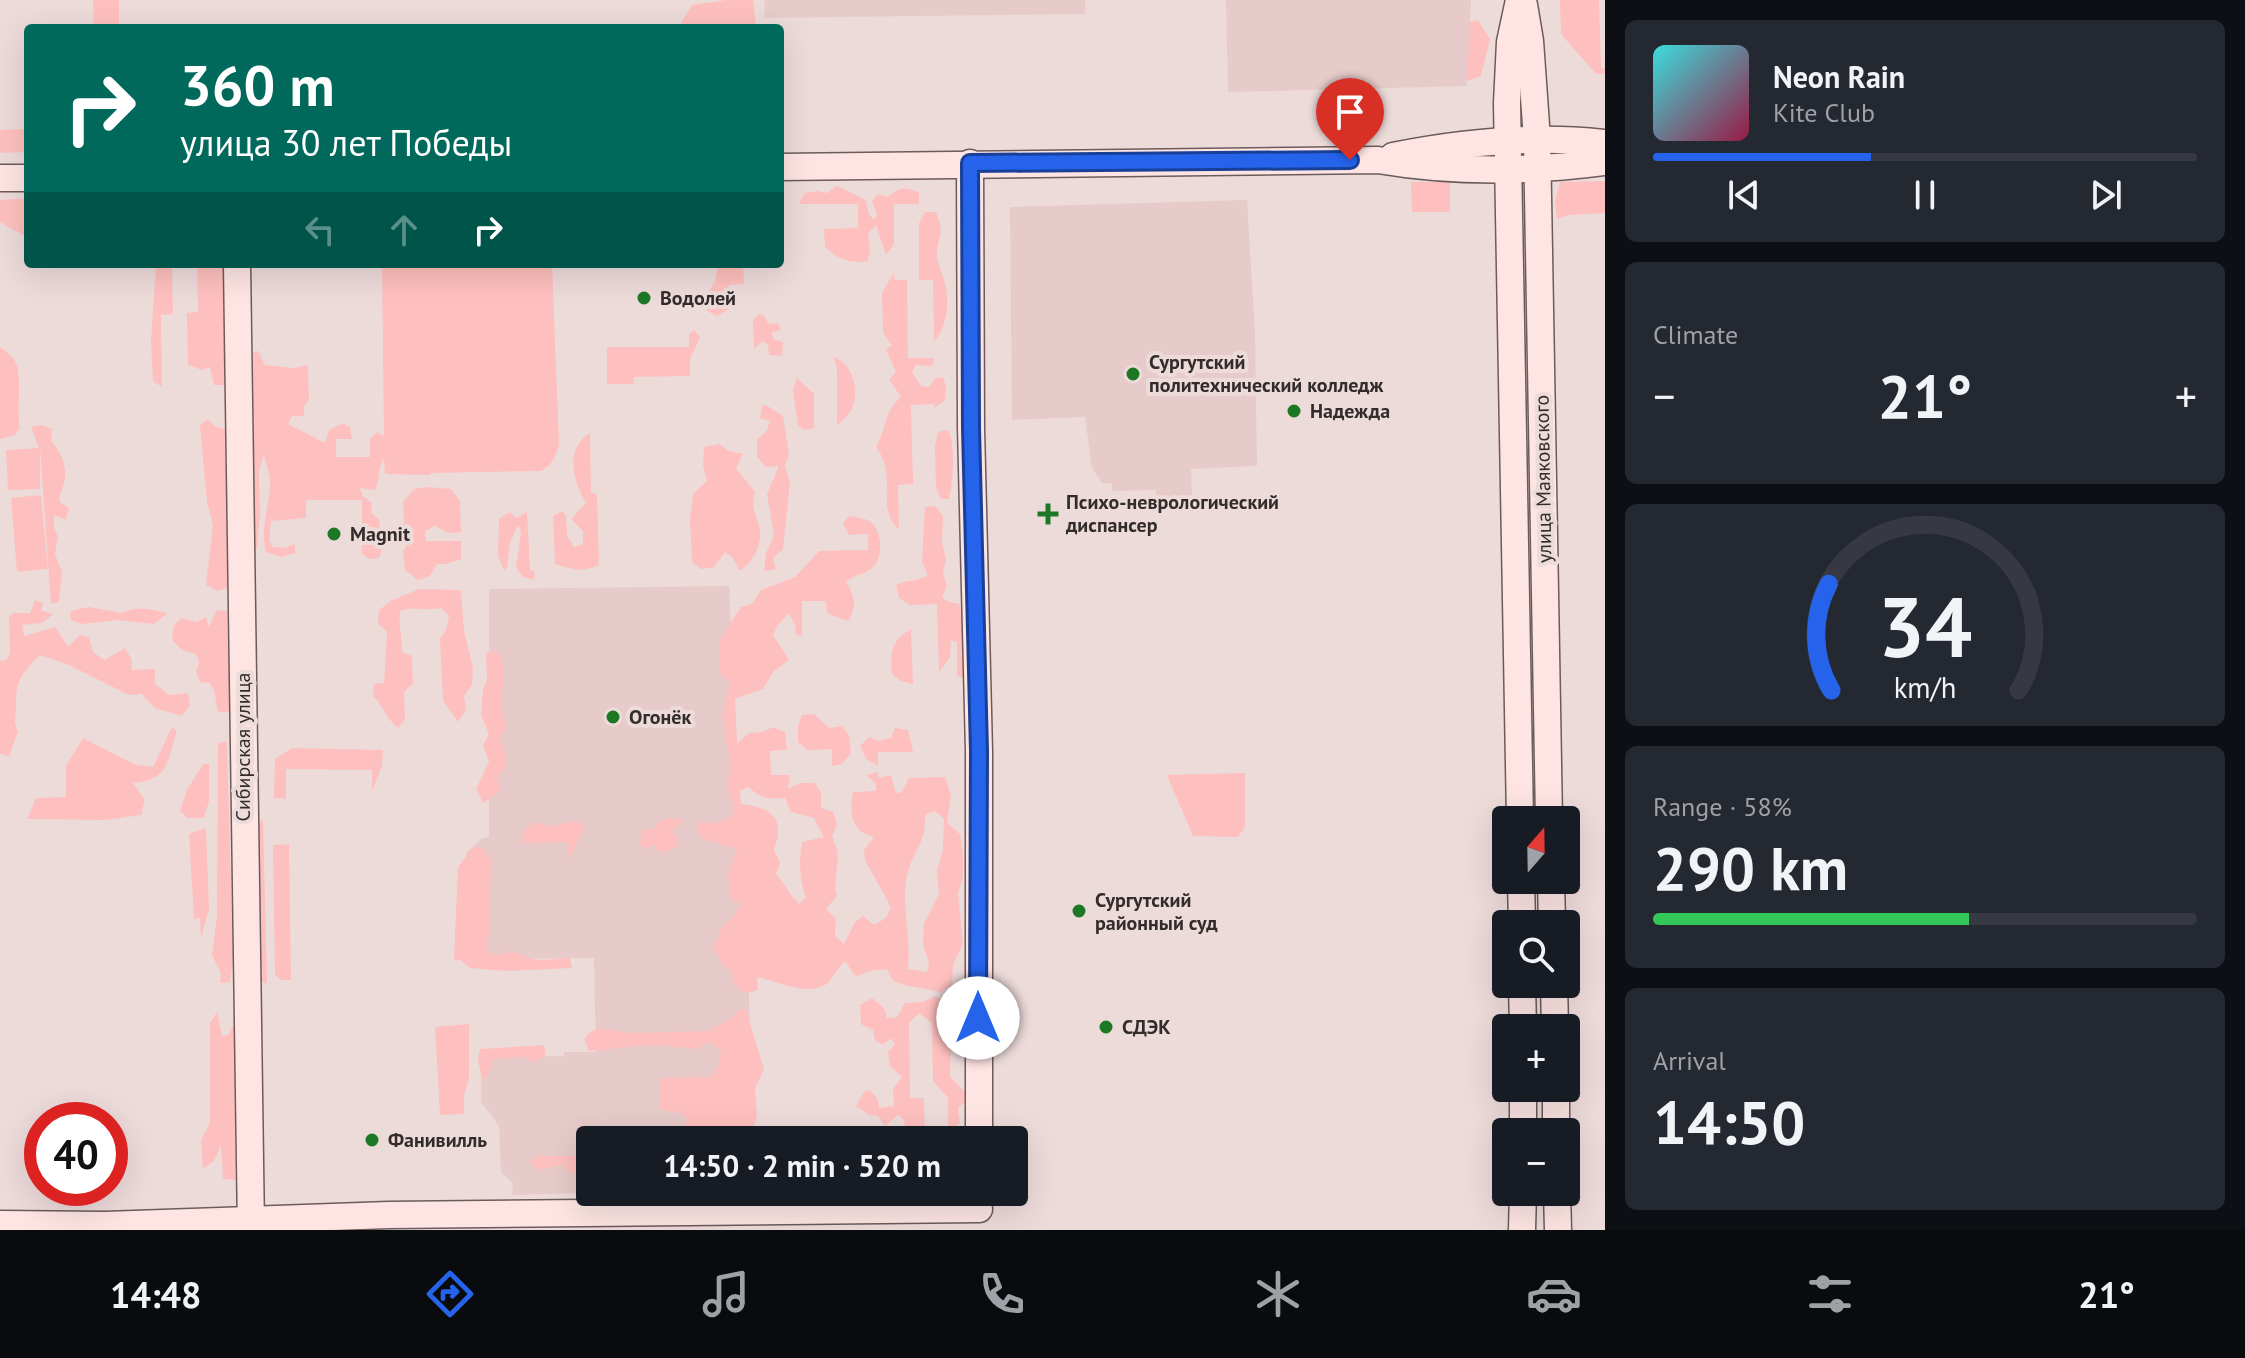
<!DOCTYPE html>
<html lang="en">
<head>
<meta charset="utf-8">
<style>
  body { margin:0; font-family:"PT Sans",sans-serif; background:#242831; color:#f1f3f6; height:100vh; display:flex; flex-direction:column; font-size:30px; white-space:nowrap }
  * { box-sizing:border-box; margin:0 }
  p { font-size:26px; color:#9ea1a6 }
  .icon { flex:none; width:44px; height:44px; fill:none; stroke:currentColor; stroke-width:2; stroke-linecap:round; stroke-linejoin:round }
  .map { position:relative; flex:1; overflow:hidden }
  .panel { display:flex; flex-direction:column; gap:20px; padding:20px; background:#0d0f14; width:640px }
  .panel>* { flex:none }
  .banner { position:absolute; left:24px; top:24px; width:760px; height:244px; border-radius:8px; box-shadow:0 8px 32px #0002; background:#00695c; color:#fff; overflow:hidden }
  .needle { width:52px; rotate:20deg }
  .fabs { position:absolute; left:1492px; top:806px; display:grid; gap:16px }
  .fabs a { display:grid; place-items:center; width:88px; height:88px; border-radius:8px; background:#171b24; box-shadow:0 8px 32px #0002; font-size:40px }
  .speed { position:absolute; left:24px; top:1102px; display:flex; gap:16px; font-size:40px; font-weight:700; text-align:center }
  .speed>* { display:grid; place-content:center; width:104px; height:104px; border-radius:50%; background:#171b24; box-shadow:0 8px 32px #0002; line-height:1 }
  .speed .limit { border:12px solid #d22; background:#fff; color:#111 }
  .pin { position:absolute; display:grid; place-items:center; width:68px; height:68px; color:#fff; margin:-82px -34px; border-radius:50% 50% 50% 0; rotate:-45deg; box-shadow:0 0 8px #0007 }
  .pin .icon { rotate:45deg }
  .me { position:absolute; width:88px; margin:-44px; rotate:0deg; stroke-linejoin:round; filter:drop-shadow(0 0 6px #0008) }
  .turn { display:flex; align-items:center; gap:28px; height:168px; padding:0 24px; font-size:36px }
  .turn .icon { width:104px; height:104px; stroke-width:2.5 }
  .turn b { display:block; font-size:56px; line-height:68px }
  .lanes { display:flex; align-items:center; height:76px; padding:0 24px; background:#0003; justify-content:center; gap:40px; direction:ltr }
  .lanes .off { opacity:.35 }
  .big { font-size:60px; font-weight:700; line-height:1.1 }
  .panel .widget { flex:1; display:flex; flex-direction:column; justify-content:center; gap:12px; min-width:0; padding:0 28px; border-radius:12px; background:#242831 }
  .panel .dial { align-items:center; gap:0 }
  .dial svg { height:208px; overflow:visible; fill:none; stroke:#363941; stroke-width:7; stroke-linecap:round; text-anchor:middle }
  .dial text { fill:#f1f3f6; stroke:none }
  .song { display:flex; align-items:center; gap:24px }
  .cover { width:96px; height:96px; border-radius:12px; background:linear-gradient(135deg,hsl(180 70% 55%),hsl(340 70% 35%)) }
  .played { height:8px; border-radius:4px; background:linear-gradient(90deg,#2563eb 40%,#363941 40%) }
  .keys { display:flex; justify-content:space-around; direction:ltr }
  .heat { display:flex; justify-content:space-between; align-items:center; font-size:44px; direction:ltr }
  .charge { height:12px; border-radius:6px; background:linear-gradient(90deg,#34c759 58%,#363941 0) }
  .trip { position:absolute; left:576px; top:1126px; width:452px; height:80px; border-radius:8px; background:#171b24; box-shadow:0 8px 32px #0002; font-weight:700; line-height:80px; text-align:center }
  .tab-bar { display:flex; height:128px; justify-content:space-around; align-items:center; background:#090b0e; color:#9ea1a6 }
  .tab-bar .icon { width:56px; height:56px }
  .tab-bar .active { color:#2563eb }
  .tab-bar b { font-size:36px; color:#f1f3f6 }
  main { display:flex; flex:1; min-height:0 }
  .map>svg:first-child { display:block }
  .built { fill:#e6cbca }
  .green { fill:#fec0be; fill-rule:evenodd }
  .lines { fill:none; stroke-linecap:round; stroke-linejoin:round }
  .secondary-casing { stroke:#6b5b5b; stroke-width:29 }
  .secondary { stroke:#fee5e4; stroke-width:26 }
  .route-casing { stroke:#184099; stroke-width:20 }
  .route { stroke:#2563eb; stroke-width:14 }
  .poi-dot { fill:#1d7826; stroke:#eddbda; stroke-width:3 }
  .labels { text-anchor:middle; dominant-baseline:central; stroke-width:8; stroke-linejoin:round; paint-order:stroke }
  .poi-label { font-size:20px; font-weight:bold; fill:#332c2c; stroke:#eddbda; text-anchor:start }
  .street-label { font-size:20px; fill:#332c2c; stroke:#eddbda }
</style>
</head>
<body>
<main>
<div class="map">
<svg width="1605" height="1230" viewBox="0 0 1605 1230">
  <rect width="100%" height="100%" fill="#eddbda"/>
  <g class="built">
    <path d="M765,0H1085V14L764,18Z"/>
    <path d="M1226,0H1471L1467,86L1228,92Z"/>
    <path d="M1247,200L1255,332L1257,466L1191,469L1192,498L1157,506L1156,490L1112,491V483H1102L1092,468L1085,417L1012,420L1010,207Z"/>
    <path d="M729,586L749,999L751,1140H590V1192H625L512,1195L513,1183L501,1172L499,1126L481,1102L482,1057L564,1056V1052H596L594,958L468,959L466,853L481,839L489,837V589Z"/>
  </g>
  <g class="green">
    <path d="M93,0H119V28H94Z"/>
    <path d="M726,0H753L756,28H678L692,5Z"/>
    <path d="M1560,0H1599L1601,68L1605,69V74H1596L1561,34Z"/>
    <path d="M1478,20L1490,39L1481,76L1467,81L1470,22Z"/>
    <path d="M28,129V152L0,153V130Z"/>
    <path d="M1605,181V213L1570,215L1557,219L1555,201L1560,182Z"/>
    <path d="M1411,182H1450V212H1412Z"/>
    <path d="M837,186L866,200L869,214L874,220L877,215L872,201L878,194L888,197C899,187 906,186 919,193V204H894V245L886,255L876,225L868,234L870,249L868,261C849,264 838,259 825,247L824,229L858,228V204H799L805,193L817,191L827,193Z"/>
    <path d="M28,198V238L0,222V200Z"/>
    <path d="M925,212H936C946,236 937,235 937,255C937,264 942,272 944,280C950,299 948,327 934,341L933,280H919V223Z"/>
    <path d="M156,264H172L173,314L161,315L162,387L153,381L151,343Z"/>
    <path d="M197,264H226L224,385H214L210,367L202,370L188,365L187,313L198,312Z"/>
    <path d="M382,264H552L559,444C556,457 553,464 541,471L432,473L429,475L385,474L384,459C376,470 381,479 375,490L360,488L362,495L372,503L371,512L380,521L377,537L382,550L379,558L370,559L362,554V500H306V518L271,521L269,540L273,547L285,548L295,544V553L281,557L266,552C260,527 269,509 270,485C271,475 265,463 264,453L259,473L260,514L257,548L249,549L248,353L258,351L265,365L293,368L308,365L309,400L304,406V416H292L288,424L325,443L329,430L343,423L350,427L352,439H336V457H370V439L377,432L384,436Z"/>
    <path d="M718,264H743L744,284L729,285V309L717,316L707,311L706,296L715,282Z"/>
    <path d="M894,273L895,280H907L908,358H934L932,366L916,365L912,372L921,386L929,387L936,378L943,377L946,387L945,400L934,408V404L911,405L913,484L898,485L899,530C874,506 899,478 876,447C887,428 883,413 901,397L889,379L896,372L886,350L892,345L883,333L882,292Z"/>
    <path d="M758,314L765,316L768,324L778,323L781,330L772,332L773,339L783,342L782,356L769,355L768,344L762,342L754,349L753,321Z"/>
    <path d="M694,330L700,337L690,359V376L634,377V384H607V347H689V334Z"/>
    <path d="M0,347C4,350 12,356 15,361C23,376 16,409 20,428L15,435L0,439Z"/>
    <path d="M834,357C852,363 859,388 853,406C851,413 842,420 837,426V369Z"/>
    <path d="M797,378L814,394V428L804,430L798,426L793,390Z"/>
    <path d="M766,405L783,416L789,455L785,466L790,482L783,549L773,558L776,569L764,571L766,553L774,536L767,494L779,466L766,467L757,457V440L767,430L770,421L760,418L762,406Z"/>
    <path d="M208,419L214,426L225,429V461L231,489L228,510L227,588L218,591L206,585L213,525L207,502L200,425Z"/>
    <path d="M41,425L52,429L51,441C61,451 68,467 64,483C62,491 59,493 60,502L69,508L66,520L54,515V527L58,537L55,554L62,572L59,602L51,604L40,448V489L8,490L6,450L39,448L31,427Z"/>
    <path d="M948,430C956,446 953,482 949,499H941L936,488L935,447L938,432Z"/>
    <path d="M590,433L591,493L597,494L599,565C583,573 571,569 555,564L553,516L562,511L566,515L567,536L574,547L583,544V531L571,519L586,503C573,480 564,450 590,433Z"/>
    <path d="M719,444L729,451L743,454L736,468L755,492C750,512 757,513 760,530C762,546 752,562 740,571L732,557L725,552L714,567L701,569L692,562L690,519L693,494L707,481L703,465L704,447Z"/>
    <path d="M428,487L451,489L460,501L461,532L449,533L435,526L425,531L426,541H461V559L446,564H437L430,576L418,580L405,570L403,551L412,536L404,525L403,502L414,489Z"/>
    <path d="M41,495L48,569L17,572L11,498Z"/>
    <path d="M935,506L943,516L942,543L946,559L943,573L947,586L942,597L949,602L960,604L964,645L961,654L964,664L963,678L957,676V642L951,640L950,657L939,672L937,604L910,605L899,598L896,585C907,579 918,582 928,575L922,562L925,507Z"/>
    <path d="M510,512L516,518L527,512L530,570L535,572L534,580L523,577L516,567L521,532L518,525L510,543L507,567L504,571L498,556L499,519Z"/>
    <path d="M849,516C857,517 867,518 873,524C882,534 883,556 874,566C868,573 855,575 846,581C854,596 858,606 848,621L827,613L826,601H802V636L796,635L795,625L789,613L778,625L773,635L789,660L773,672L763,689L735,699L737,743L749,733L762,732L773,727L785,732L787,750L770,751L771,775H790L788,789L800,783H815L821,792V808L833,812L837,824L832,837C845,861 831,873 837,896L826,909L836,919L835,936L844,944L855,922L863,916L874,925L886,918L891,907L865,860L864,850L874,837C851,831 849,814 853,792L876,791V784L866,775L878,772V778L891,775L896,793L902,792L909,778L945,777L951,795L947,823L960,834L963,854V877L958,893L963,944L953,964L952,985L940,992C923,987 909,988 893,981L887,969L869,971L856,977L845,961C837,968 834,979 825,985C808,996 775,981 757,977L758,990L745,993L733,985L732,971L723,965L713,947L722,927L735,915L740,904L730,898L728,872L737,849L702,839L696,827L703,821C717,825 724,823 734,812L726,781L731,770L722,715L729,686L728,680L719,674L720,639L741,607L752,604L761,590L795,577L819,551L868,550V534L849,535L843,523ZM748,787C761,798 768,800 785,798L791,812L814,818L824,837L802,842C799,861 799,880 806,897L799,904C790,895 785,884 776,874L780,863L774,850C786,818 771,807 741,804L740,791ZM935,811L944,819L943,849L937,871L939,894L924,923L923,946L929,962L927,972L908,969C912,936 899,900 909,868C916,847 926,842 925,815Z"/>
    <path d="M419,589L461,590L464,631L473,668L472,685L464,696L466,710L458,722L443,701L440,638L446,630L449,616L441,608C424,612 416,605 400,611C398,625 403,637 402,652L412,656L413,683L404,692L405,719L398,728C386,719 384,706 373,696L374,684L384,683L387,632L378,624L379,610L391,601Z"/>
    <path d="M35,600L43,603L41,610L53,614L42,623L22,625L24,636L55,627L68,647L80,635L89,637L93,652L104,660L125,648L132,660L131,670L155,669V684L169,695L188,693L190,706L182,716L155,708L142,694L129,695L69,665L40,655C22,672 15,682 16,706C16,717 13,721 18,732L9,756L0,754V661L6,660L10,653L9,616L13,613H30Z"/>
    <path d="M89,607L122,613C135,605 154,610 168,613L154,624L118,620L82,624L71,620L70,613L74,610Z"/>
    <path d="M217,610L227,611L231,625L232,712H218L214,690L210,683L200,682L196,672L199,662L196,654L182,650L172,640L174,626L181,618L197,622L206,617L209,627Z"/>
    <path d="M911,629L913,684L901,681L892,674C890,652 891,641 911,629Z"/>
    <path d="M489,651L500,653C507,669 501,691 502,709C502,715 507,721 506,727C505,733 503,734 499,737L505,754L506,767L497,776L500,791L483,803L476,789L489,762L483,745L489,734L481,715L483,690L487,679L486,654Z"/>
    <path d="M814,714L829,728L842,726L849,735L851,753L842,764L832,766V749L807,750L798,742V726L802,715Z"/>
    <path d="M172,727L177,731C166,763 170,779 133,783L145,800L141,815L106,820L27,819L36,798L66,797V766L83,738L136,765L153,767Z"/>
    <path d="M895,728L908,730L913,752H878V766L866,759L860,746L869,737L878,741L891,738Z"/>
    <path d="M227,741L233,961L230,982L220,983L221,973L212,955L217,917L218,743Z"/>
    <path d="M292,748L383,750L382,766L372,791V770L286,769V799L274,798L275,759Z"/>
    <path d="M203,764H209V801L204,818H187L180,811L187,790Z"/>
    <path d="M1245,773V827L1238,837L1193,836L1167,775Z"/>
    <path d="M670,818L683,819L678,827L672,829L677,839V848L672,847L667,853L656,850L654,844L647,849L640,845L642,830L653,829L660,821Z"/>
    <path d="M263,819L267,984L260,980L259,824Z"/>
    <path d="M579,821L584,827L569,860L568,842L520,843L526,827L538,822L547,826Z"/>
    <path d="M206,828L209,909L201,938L200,918L194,919L189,834Z"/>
    <path d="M289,844L291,980H280L275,974L273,845Z"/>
    <path d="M474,846L484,849L491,861L488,952L499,955C512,948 518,954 530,958C540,962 558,958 570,958L572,968L507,971L470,968L460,960H454L458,867Z"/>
    <path d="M936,996L955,1012L951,1038L950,1077L965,1092V1102L958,1108L960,1123L948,1135V1098L933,1081L932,1023L919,1013L909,1023L910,1098H924L925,1140H907L904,1120L898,1115L885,1126L878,1116L869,1115L856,1106L864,1092L870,1090L878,1099L879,1108L894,1106L893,1089L902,1077L890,1066L888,1052L895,1045L891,1038L883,1045L875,1040L873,1030L861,1024L860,1005L872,998L884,1008L887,1018L897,1017L905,1003L923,1002Z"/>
    <path d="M739,1010H746L764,1069L755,1088L757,1116L754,1126L760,1140H681L687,1119L678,1111L669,1112L660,1108L659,1078L711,1077L718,1068L721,1050L708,1042L698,1049L651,1045L589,1051L584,1039L591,1031L602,1028L627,1033L708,1031L728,1020Z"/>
    <path d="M217,1012L222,1036L229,1034L233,1025L237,1031L235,1180L223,1179L221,1145L214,1161L203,1169L201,1140L210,1123V1023Z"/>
    <path d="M469,1024V1078L464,1095V1114L440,1115L435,1027Z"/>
    <path d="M544,1045L546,1055L534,1062L521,1057L493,1059L489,1073L482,1080L478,1059L480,1049Z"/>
    <path d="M537,1156H590V1173L573,1174L561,1165L539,1170L529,1162Z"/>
  </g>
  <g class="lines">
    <defs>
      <g id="secondary">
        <path d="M1519,0L1510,42L1507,103L1520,820"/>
        <path d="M1524,5L1530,41L1537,139L1549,820"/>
        <path d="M1393,156C1463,142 1534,135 1605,143"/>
        <path d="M970,163L971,428L979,751V1140"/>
        <path d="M780,167L1378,160C1454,173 1529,172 1605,162"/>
        <path d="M0,178H28"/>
        <path d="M237,264L251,1230"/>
        <path d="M1521,880L1522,924"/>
        <path d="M1551,880L1552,924"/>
        <path d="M1522,984L1523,1028"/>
        <path d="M1554,984L1555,1028"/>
        <path d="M1523,1088V1132"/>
        <path d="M1556,1088V1132"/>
        <path d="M1557,1192L1558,1230"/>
        <path d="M0,1224L105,1225L389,1215L979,1209"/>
        <path d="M1522,1230L1523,1192"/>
      </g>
    </defs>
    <use href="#secondary" class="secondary-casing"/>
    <use href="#secondary" class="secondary"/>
  </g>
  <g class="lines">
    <defs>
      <path id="route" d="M978,1018L979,751L971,428L970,163L1350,160"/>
    </defs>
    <use href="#route" class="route-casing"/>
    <use href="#route" class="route"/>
  </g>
  <g class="poi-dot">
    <circle cx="644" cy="298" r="8"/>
    <circle cx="1133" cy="374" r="8"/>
    <circle cx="1294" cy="411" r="8"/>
    <path d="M1044 502h8v8h8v8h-8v8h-8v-8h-8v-8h8z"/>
    <circle cx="334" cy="534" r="8"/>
    <circle cx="613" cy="717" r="8"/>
    <circle cx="1079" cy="911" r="8"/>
    <circle cx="1106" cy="1027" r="8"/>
    <circle cx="372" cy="1140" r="8"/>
  </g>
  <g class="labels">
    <g class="poi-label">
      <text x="660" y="298">Водолей</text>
      <text x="1149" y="362">Сургутский<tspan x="1149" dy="23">политехнический колледж</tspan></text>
      <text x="1310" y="411">Надежда</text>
      <text x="1066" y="502">Психо-неврологический<tspan x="1066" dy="23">диспансер</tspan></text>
      <text x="350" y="534">Magnit</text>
      <text x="629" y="717">Огонёк</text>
      <text x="1095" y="900">Сургутский<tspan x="1095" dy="23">районный суд</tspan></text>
      <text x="1122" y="1027">СДЭК</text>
      <text x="388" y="1140">Фанивилль</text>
    </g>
    <g class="street-label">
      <text transform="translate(1543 479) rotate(-91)">улица Маяковского</text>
      <text transform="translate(243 747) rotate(-90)">Сибирская улица</text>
    </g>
  </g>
</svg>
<div class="fabs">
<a><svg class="needle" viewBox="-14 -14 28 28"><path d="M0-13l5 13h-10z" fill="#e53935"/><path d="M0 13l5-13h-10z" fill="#9ea1a6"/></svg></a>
<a><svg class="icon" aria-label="search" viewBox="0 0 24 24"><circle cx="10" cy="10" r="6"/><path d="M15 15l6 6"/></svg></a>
<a>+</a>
<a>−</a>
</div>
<div class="speed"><div class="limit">40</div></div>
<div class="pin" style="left:1350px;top:160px;background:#d93025"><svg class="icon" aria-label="arrive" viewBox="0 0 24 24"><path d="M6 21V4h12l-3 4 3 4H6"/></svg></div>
<svg class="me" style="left:978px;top:1018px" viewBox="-20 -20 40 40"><circle r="19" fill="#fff"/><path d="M0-13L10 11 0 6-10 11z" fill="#2563eb"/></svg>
<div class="trip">14:50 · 2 min · 520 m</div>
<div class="banner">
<div class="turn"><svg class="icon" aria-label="right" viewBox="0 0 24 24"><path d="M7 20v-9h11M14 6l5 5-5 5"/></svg><div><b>360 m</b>улица 30 лет Победы</div></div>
<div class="lanes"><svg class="icon off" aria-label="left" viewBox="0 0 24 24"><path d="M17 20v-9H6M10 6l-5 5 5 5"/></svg><svg class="icon off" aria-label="ahead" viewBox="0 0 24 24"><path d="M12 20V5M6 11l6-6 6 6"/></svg><svg class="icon" aria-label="right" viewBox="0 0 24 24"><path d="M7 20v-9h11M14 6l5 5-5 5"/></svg></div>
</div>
</div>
<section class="panel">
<div class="widget">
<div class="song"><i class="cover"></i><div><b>Neon Rain</b><p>Kite Club</p></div></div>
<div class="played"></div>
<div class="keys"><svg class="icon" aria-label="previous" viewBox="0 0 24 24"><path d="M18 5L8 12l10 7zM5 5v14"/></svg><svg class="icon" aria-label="pause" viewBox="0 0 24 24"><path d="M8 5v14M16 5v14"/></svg><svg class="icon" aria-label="next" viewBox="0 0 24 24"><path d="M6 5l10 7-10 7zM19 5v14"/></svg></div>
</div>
<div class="widget"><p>Climate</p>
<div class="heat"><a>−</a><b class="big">21°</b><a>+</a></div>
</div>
<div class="widget dial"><svg viewBox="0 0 100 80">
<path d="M14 69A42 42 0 1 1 86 69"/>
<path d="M14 69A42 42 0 0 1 13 28" stroke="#2563eb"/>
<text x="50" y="56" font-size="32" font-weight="700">34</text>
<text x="50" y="72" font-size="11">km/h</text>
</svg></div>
<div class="widget"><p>Range · 58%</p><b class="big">290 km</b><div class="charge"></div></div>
<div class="widget"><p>Arrival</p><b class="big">14:50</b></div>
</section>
</main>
<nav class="tab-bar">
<b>14:48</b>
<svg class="icon active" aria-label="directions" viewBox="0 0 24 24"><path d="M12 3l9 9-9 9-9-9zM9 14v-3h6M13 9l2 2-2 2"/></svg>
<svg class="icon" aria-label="music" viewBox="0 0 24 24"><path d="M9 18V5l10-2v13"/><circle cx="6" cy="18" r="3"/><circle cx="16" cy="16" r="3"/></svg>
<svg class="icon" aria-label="phone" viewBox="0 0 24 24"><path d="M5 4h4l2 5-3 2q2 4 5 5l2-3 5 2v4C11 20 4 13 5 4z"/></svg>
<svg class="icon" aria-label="climate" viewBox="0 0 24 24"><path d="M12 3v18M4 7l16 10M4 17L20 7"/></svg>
<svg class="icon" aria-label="car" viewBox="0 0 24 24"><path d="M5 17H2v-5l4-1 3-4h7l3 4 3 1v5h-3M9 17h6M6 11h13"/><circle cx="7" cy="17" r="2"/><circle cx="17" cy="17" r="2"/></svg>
<svg class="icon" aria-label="filters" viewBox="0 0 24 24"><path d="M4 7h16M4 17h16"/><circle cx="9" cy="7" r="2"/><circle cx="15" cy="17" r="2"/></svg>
<b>21°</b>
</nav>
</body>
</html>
